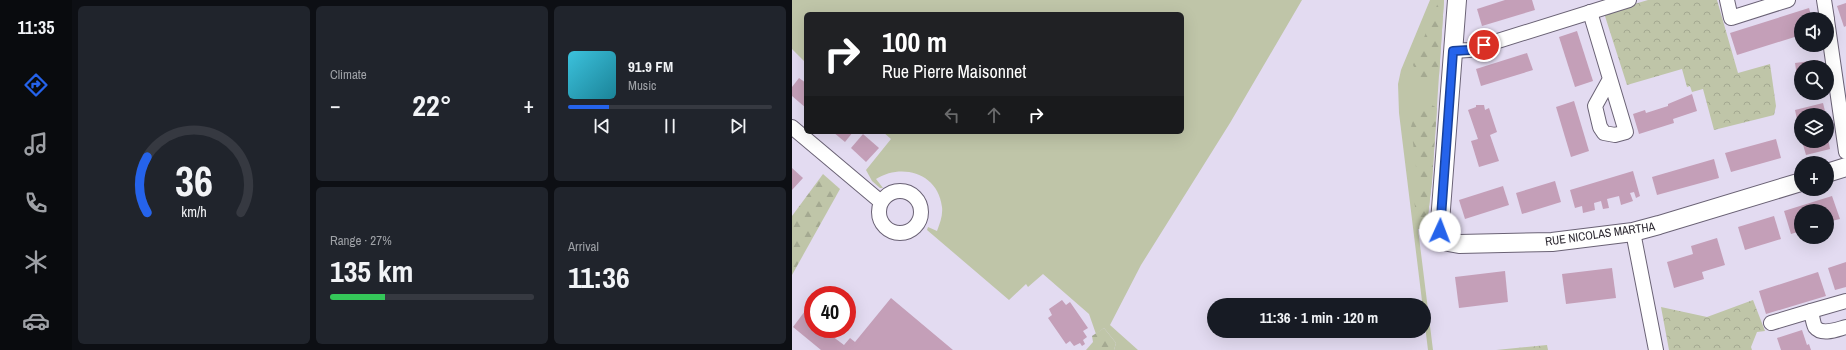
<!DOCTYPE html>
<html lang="en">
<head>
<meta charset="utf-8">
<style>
  body { margin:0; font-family:"Archivo Narrow",sans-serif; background:#20242c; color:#f1f3f6; height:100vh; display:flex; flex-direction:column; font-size:15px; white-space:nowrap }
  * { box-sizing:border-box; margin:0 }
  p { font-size:13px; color:#9ea1a6 }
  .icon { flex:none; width:22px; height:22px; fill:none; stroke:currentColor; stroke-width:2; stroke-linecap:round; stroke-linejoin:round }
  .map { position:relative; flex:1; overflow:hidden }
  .sheet { display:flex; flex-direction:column; gap:6px; padding:6px; background:#0d0f14; width:720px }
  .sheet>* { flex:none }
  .hud { position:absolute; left:12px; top:12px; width:380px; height:122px; border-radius:6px; box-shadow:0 4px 16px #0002; background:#202124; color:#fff; overflow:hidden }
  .fabs { position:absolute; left:1002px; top:12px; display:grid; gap:8px }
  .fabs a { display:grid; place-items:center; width:40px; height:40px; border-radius:50%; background:#171b24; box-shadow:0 4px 16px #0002; font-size:20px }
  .speed { position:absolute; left:12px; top:286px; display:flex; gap:8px; font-size:20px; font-weight:700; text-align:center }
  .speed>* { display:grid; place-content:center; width:52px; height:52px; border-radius:50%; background:#171b24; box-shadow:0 4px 16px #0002; line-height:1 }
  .speed .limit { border:6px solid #d22; background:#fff; color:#111 }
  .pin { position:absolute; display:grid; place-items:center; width:34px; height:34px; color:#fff; margin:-17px; border:2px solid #fff; border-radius:50%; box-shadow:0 1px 4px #0007 }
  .me { position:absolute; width:44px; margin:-22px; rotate:2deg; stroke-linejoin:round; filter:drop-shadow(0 0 3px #0008) }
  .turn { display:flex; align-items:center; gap:14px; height:84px; padding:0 12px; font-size:18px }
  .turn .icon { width:52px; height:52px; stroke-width:2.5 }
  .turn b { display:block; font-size:28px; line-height:34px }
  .lanes { display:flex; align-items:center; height:38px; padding:0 12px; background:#0003; justify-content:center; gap:20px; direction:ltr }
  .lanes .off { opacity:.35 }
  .big { font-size:30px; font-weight:700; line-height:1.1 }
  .sheet .card { flex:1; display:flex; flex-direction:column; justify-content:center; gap:6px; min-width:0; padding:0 14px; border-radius:6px; background:#20242c }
  .sheet .dial { align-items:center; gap:0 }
  .dial svg { height:104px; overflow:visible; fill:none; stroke:#363941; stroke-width:7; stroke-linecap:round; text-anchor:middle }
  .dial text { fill:#f1f3f6; stroke:none }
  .song { display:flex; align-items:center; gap:12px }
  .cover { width:48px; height:48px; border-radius:6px; background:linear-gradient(135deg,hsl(190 70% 55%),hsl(190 70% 35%)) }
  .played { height:4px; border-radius:2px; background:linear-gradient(90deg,#2563eb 20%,#363941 20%) }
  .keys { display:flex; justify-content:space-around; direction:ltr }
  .heat { display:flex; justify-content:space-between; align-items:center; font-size:22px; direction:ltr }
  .charge { height:6px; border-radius:3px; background:linear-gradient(90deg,#34c759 27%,#363941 0) }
  .sheet .tiles { flex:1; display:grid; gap:6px; grid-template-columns:repeat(3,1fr) }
  .card:first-child { grid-row:span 2 }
  .trip { position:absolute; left:415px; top:298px; width:224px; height:40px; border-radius:20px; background:#171b24; box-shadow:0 4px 16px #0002; font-weight:700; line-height:40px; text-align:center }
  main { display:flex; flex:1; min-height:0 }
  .dock { display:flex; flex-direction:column; width:72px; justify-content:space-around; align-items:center; background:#090b0e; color:#9ea1a6 }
  .dock .icon { width:28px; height:28px }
  .dock .current { color:#2563eb }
  .dock b { font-size:18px; color:#f1f3f6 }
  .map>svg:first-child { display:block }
  .green { fill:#bfc5a8 }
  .forest { fill:url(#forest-firs) }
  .park { fill:url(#park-crowns) }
  .building { fill:#c49fb8 }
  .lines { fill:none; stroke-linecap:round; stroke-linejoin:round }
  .minor-casing { stroke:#6a6275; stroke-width:16 }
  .tertiary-casing { stroke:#6a6275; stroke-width:20 }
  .minor { stroke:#fff; stroke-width:14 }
  .tertiary { stroke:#fff; stroke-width:18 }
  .route-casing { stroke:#184099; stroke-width:10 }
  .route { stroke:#2563eb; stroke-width:7 }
  .labels { text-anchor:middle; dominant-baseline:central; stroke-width:3; stroke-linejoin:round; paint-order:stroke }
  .street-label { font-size:12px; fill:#2d2932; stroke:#fff }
</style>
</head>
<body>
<main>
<nav class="dock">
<b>11:35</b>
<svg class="icon current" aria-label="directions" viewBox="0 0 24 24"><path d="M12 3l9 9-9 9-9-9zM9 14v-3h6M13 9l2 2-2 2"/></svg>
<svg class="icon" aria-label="music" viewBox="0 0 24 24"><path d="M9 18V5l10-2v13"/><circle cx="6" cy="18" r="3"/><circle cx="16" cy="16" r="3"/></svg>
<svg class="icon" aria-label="phone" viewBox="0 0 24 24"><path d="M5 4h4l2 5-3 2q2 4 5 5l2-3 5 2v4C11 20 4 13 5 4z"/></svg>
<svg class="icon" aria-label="climate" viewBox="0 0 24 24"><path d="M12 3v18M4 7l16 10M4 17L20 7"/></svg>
<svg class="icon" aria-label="car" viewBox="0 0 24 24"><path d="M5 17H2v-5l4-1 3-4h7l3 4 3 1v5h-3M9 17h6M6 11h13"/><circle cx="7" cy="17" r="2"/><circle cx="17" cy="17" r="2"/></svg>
</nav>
<section class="sheet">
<div class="tiles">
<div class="card dial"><svg viewBox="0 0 100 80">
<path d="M14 69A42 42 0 1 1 86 69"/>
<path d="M14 69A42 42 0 0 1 14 26" stroke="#2563eb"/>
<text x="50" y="56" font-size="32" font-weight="700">36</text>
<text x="50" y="72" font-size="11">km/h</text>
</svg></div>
<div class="card"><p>Climate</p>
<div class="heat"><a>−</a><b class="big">22°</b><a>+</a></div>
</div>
<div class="card">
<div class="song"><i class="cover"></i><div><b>91.9 FM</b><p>Music</p></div></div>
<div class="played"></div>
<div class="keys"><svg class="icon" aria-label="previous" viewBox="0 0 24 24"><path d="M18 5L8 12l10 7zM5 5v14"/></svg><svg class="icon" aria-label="pause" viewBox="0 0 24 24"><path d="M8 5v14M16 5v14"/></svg><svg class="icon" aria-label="next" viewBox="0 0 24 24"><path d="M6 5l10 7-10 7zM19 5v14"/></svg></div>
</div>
<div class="card"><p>Range · 27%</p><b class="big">135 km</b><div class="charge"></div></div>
<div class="card"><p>Arrival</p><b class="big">11:36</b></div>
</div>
</section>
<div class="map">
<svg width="1054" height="350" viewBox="0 0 1054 350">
  <defs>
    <pattern id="forest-firs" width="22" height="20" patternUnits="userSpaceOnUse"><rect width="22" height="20" fill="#bfc5a8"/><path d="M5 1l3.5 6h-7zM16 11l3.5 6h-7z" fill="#a4a991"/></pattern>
    <pattern id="park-crowns" width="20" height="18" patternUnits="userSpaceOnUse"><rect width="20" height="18" fill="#bfc5a8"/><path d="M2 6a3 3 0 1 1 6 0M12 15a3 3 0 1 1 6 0" fill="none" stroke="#a4a991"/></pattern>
  </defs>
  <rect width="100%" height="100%" fill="#e3dbf1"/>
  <g class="green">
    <path d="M0,0H510L438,123L349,265L318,325L346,350H322L324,343L312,328L304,334L297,314L251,274L236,287L234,284L217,300L135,230L136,227L145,231C148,223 151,215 150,207C146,173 110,163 84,179L91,188H88L80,181L74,170L99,139L91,132H390V14H14V63L0,49Z"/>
    <path d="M638,0H652L640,181L635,224L631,228L626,229L641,350H636L607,113L606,84L609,70Z"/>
  </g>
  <g class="forest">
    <path d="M647,0H652L647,76L629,81L621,65Z"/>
    <path d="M638,104L645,108L640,181L635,224L631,228L626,229L621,192L627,191L619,127L624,111Z"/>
    <path d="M31,174L48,189L0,275V216Z"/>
    <path d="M312,328L324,343L322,350H294L301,342L300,336Z"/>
  </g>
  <g class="park">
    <path d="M856,0H925L946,73L978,64L984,106L982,115L922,130L911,89L900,92L898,86L895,87L890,69L835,85L812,13Z"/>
    <path d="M961,300L973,331L965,332L959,347L960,350H877L869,307L915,317Z"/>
    <path d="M755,345L756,350H704Z"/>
  </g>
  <g class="building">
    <path d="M713,0H740L743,10L690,26L685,9Z"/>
    <path d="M1054,3V26L1052,27L1045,6Z"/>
    <path d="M1017,8L1020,19H1009V35L945,55L938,33Z"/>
    <path d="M785,31L801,81L783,87L767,37Z"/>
    <path d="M735,53L741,70L689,86L684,69Z"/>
    <path d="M1026,60L1027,67H1009V77H1005L1003,63Z"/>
    <path d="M7,78L14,83V108L0,96V87Z"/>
    <path d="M900,94L905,111L881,119L882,123L847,134L841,114L853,110L854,113L876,106V104Z"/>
    <path d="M782,101L797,151L779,157L764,107Z"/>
    <path d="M1031,103L1034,115H1009L1008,134L1003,110Z"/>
    <path d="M684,105H692L693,110L697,108L705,132L698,135L707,161L687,167L679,141L686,139L676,110L684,107Z"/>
    <path d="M41,132H61L53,142Z"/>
    <path d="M71,134L87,148L74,162L59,148Z"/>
    <path d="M1036,138L1038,149L1014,155L1010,141H1035Z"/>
    <path d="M984,139L989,158L939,172L933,153Z"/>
    <path d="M922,159L927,178L865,195L860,177Z"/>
    <path d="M0,168L11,178L0,190Z"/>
    <path d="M841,171L848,196L844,198L842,192L838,193L841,201L829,205L827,196L815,199L817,208L811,209L809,201L802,203L803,210L791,213L790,206L783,208L778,190Z"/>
    <path d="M763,181L769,202L730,214L724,193Z"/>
    <path d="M711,186L717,205L673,219L667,200Z"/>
    <path d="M1040,196L1048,219L1035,222V211H1009V231L999,234L992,211Z"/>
    <path d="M982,216L989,239L953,250L946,227Z"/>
    <path d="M925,238L933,265L910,272L912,279L882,288L875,262L901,254L899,246Z"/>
    <path d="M1054,262V287L1043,290L1036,268Z"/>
    <path d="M820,268L824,298L774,304L770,274Z"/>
    <path d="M713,271L716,302L667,308L663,277Z"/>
    <path d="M1026,272L1034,296L974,314L967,291Z"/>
    <path d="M99,298L161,350H29L1,327L13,311L21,318V329H36L40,336L52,345L58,338L63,342Z"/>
    <path d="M270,300L274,305L278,302L296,328L291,331L295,337L291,340L293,344L290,346L288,343L282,346L278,341L274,344L256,318L260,315L257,309Z"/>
    <path d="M1010,330L1015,345L1017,344L1019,350H989L985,338Z"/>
  </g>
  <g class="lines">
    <defs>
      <g id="minor">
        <path d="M935,0L939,18L996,0"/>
        <path d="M1032,0L1035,19"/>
        <path d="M798,12L834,132L823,135L812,133L808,127L803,106L818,79"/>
        <path d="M1035,20L1054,152"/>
        <path d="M661,51L677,50L837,0"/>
        <path d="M0,127L89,202"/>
        <circle cx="108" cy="212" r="21"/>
        <path d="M841,232L864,350"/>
        <path d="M1019,311L1054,301"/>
        <path d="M979,323L1019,311C1020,315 1021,323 1023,327C1030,336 1046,329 1054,327"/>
      </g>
      <g id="tertiary">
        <path d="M665,0L648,222L650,238L656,242L667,244L760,242L841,232L867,225L1009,182"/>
        <path d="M1035,173L1054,167"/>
      </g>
    </defs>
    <use href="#minor" class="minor-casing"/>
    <use href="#tertiary" class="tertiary-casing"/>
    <use href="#minor" class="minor"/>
    <use href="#tertiary" class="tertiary"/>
  </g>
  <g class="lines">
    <defs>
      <path id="route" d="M648,231L661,51L677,50L692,45"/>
    </defs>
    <use href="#route" class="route-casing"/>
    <use href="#route" class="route"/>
  </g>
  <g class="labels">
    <g class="street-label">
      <text transform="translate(808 234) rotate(-8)">RUE NICOLAS MARTHA</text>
    </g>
  </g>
</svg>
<div class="fabs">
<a><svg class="icon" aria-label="sound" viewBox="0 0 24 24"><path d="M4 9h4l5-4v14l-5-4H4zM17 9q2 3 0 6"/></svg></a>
<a><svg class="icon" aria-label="search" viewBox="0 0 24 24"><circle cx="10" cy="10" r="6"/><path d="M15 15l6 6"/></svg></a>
<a><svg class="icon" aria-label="layers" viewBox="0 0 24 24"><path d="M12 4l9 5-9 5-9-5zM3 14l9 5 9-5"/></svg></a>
<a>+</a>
<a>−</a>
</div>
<div class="speed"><div class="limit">40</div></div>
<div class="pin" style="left:692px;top:45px;background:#d93025"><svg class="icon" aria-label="arrive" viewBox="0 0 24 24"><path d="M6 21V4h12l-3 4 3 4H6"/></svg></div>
<svg class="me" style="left:648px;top:231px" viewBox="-20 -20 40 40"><circle r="19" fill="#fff"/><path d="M0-13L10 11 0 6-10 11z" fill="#2563eb"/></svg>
<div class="trip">11:36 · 1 min · 120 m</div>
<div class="hud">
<div class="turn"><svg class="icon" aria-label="right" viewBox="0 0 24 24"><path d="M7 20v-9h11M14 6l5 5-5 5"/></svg><div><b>100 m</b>Rue Pierre Maisonnet</div></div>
<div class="lanes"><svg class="icon off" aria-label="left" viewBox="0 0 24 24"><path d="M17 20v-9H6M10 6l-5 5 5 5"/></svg><svg class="icon off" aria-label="ahead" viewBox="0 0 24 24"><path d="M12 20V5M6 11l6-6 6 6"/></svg><svg class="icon" aria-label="right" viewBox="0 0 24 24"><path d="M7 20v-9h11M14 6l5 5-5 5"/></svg></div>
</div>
</div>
</main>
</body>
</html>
